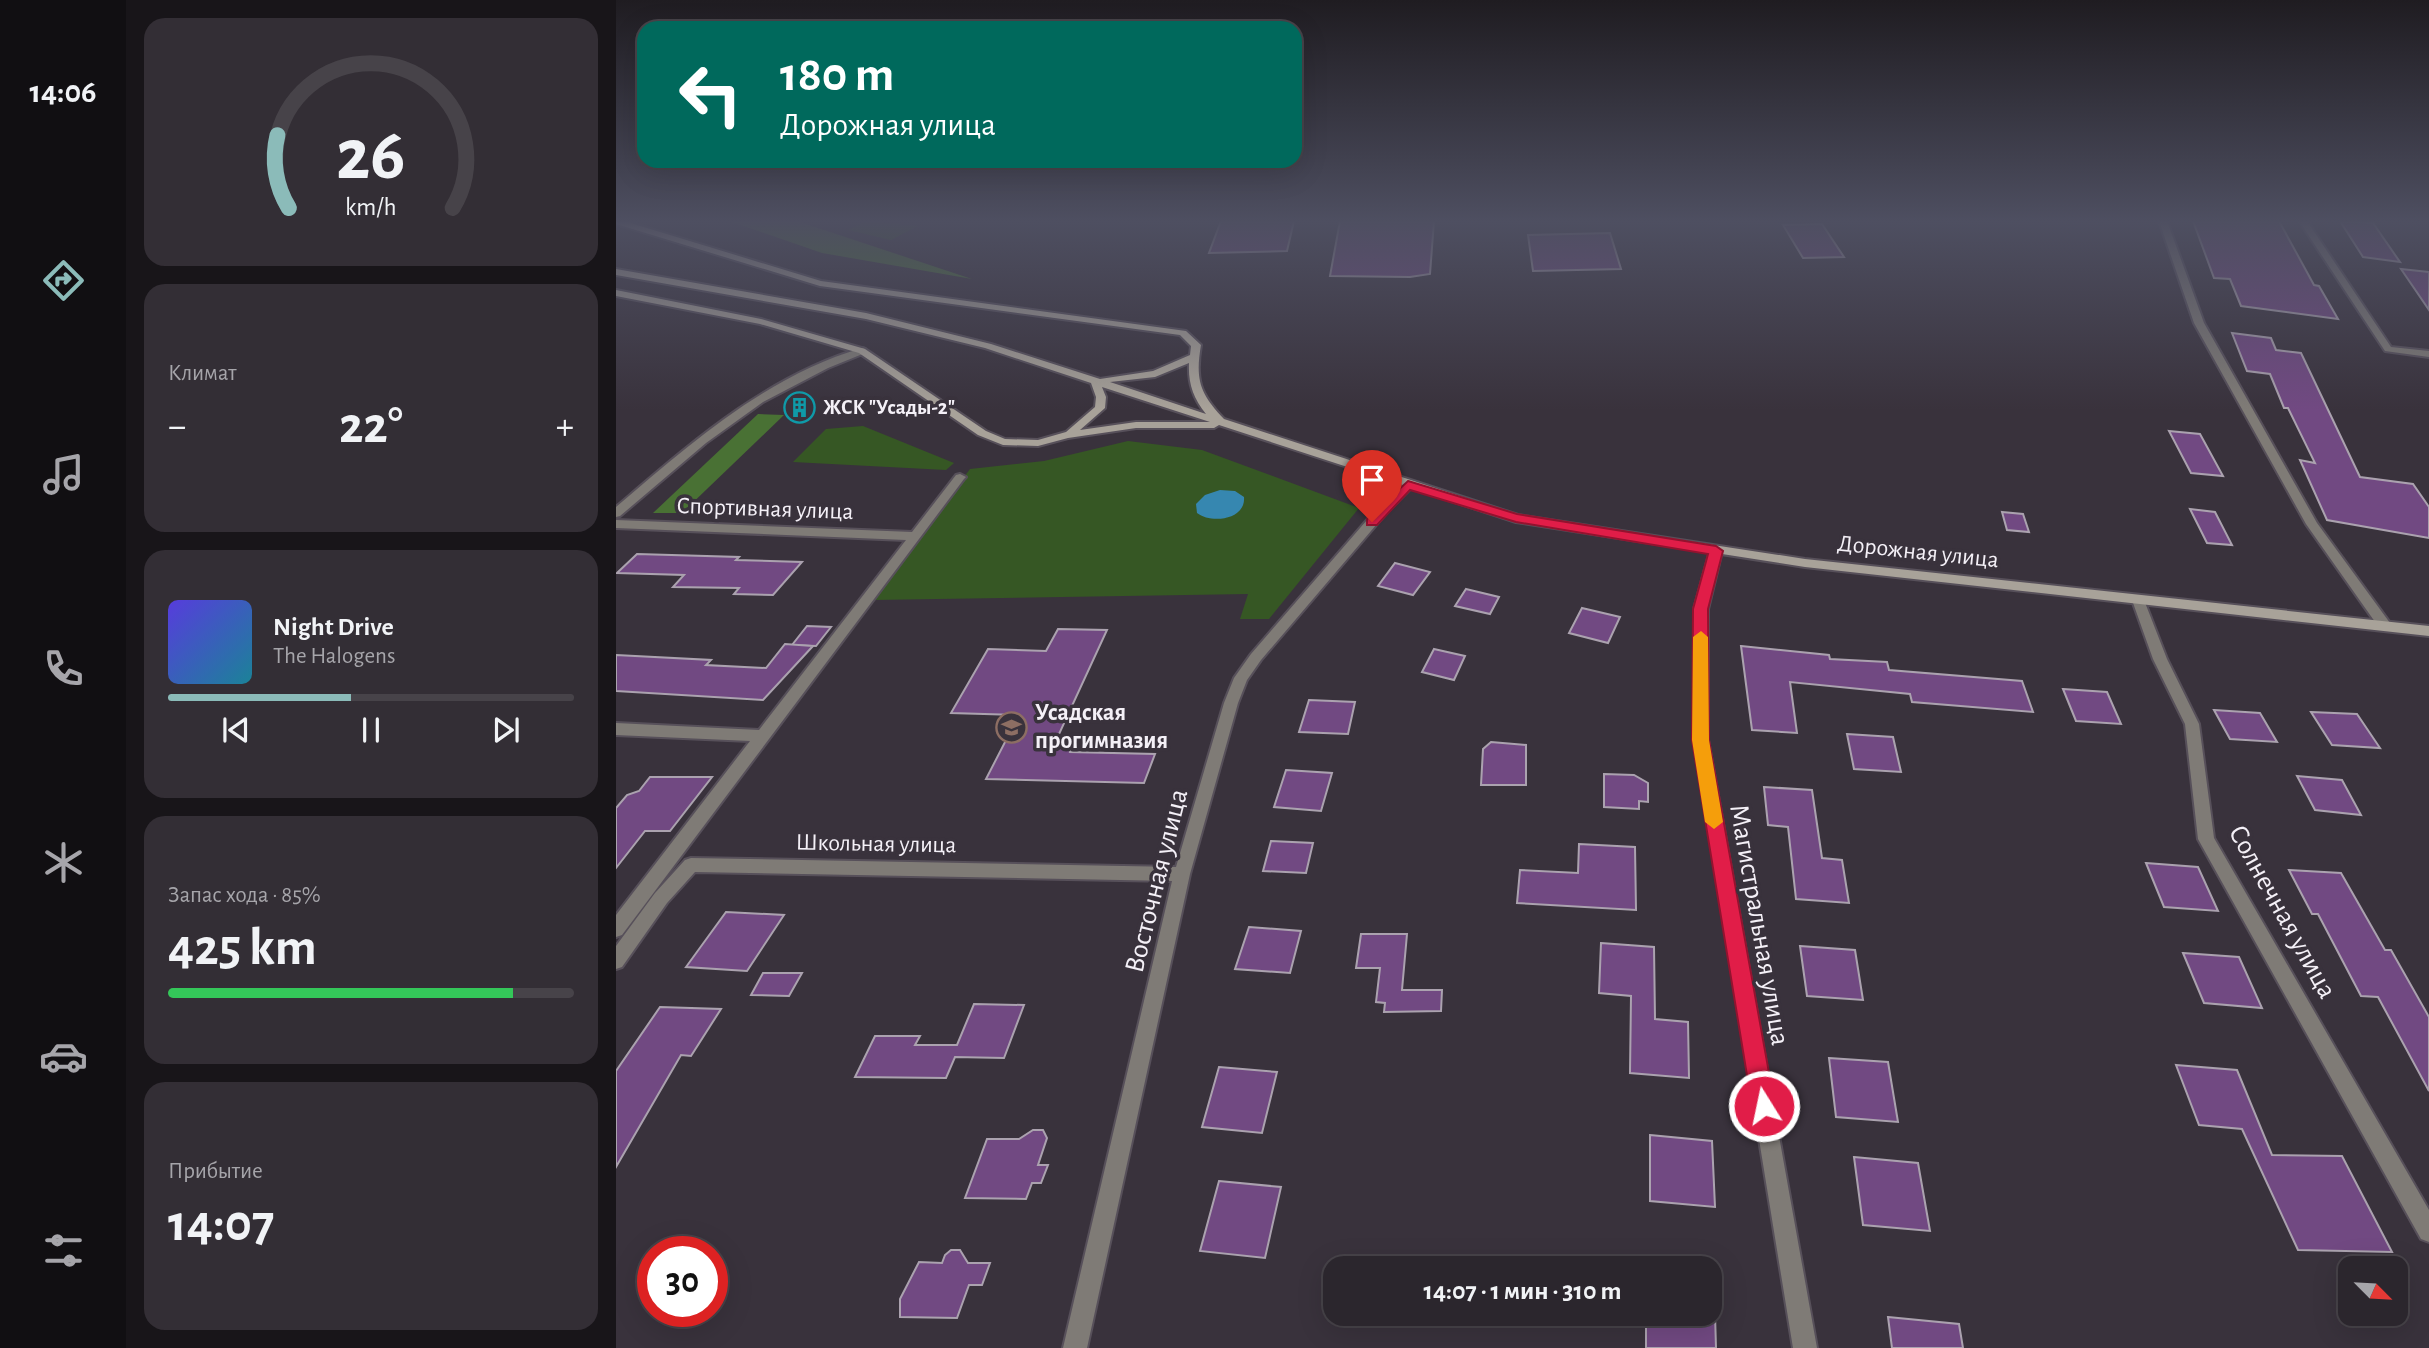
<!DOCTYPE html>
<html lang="ru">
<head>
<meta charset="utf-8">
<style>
  body { margin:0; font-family:"Alegreya Sans",sans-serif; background:#332e35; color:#f1f3f6; height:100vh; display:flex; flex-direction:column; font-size:26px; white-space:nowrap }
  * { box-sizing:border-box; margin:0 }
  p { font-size:23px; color:#a6a5aa }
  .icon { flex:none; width:38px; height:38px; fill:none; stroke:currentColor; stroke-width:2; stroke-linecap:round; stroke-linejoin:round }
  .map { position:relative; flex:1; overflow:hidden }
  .side { display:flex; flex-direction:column; gap:18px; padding:18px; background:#181519; width:490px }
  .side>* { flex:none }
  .banner { position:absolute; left:21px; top:21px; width:665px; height:147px; border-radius:21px; box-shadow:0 7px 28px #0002,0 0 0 2px #474349; background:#00695c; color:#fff; overflow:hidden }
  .needle { width:46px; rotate:114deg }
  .fabs { position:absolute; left:1722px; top:1256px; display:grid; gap:14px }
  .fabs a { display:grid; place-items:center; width:70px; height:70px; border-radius:14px; background:#2b262d; box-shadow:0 7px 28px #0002,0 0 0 2px #474349; font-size:35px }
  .speed { position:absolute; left:21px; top:1236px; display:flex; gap:14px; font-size:35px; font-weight:700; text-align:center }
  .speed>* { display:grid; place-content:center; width:91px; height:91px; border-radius:50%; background:#2b262d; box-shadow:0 7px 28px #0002,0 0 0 2px #474349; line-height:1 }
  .speed .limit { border:10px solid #d22; background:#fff; color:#111 }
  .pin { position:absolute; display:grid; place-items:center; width:60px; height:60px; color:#fff; margin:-72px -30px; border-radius:50% 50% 50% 0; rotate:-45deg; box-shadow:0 0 7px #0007 }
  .pin .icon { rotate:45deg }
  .me { position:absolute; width:77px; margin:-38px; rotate:350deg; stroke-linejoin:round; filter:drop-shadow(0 0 5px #0008) }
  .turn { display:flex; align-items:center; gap:24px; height:147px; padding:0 28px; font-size:32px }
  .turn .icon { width:91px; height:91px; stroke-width:2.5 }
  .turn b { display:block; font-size:49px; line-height:60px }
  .big { font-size:52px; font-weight:700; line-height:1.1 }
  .side .card { flex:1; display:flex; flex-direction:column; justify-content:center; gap:10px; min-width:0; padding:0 24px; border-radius:21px; background:#332e35 }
  .side .dial { align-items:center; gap:0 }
  .dial svg { height:182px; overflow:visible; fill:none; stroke:#474349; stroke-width:7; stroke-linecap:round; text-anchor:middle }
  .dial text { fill:#f1f3f6; stroke:none }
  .song { display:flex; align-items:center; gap:21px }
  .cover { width:84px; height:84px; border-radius:10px; background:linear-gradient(135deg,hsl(250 70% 55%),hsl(190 70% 35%)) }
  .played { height:7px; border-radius:4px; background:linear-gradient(90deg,#8bbbb9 45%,#474349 45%) }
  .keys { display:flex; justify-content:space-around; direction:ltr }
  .heat { display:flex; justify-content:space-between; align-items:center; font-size:38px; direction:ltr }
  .charge { height:10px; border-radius:5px; background:linear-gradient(90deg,#34c759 85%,#474349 0) }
  .trip { position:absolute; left:707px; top:1256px; width:399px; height:70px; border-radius:21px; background:#2b262d; box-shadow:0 7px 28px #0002,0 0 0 2px #474349; font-weight:700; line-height:70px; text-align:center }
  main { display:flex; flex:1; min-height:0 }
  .dock { display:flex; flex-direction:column; width:126px; justify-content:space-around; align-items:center; background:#110f12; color:#a6a5aa }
  .dock .icon { width:49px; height:49px }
  .dock .on { color:#8bbbb9 }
  .dock b { font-size:32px; color:#f1f3f6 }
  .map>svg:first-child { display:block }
  .green { fill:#365724 }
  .forest { fill:#497134 }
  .water { fill:#3687b0 }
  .building { fill:#714982; stroke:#aba2af; stroke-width:2 }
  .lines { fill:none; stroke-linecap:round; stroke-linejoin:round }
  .street-casing { stroke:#57505a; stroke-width:4 }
  .secondary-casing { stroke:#57505a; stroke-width:4 }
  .street { fill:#7f7b76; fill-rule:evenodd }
  .secondary { fill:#a8a299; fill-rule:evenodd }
  .route { fill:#e11d48; stroke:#92132f; stroke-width:2 }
  .slow { fill:#f59e0b }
  .labels { text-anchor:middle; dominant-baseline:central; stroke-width:7; stroke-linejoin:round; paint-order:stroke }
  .far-poi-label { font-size:21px; font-weight:bold; fill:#f4f0f7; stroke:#39323c; text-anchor:start }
  .street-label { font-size:24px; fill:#f4f0f7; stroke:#39323c }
  .poi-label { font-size:24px; font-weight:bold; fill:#f4f0f7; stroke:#39323c; text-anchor:start }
  .near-street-label { font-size:28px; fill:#f4f0f7; stroke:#39323c }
</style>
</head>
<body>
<main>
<nav class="dock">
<b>14:06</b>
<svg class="icon on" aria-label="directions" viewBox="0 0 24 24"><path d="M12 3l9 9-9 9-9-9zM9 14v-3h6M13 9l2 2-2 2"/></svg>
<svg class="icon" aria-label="music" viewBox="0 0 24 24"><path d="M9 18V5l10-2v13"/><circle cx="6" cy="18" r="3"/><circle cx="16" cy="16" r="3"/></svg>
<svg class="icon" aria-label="phone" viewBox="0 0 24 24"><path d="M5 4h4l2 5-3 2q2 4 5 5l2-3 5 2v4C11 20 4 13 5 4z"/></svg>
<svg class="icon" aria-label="climate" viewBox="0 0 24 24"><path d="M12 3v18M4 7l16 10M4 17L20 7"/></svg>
<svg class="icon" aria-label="car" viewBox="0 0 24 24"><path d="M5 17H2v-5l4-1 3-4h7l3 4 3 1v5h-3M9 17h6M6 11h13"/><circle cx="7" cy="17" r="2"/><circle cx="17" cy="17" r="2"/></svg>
<svg class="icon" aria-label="filters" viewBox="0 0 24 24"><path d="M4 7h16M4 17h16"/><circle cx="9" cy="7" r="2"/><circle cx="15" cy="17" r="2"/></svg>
</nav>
<section class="side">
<div class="card dial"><svg viewBox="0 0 100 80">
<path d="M14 69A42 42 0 1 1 86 69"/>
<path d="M14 69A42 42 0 0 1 9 37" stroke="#8bbbb9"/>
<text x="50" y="56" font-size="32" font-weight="700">26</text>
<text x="50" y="72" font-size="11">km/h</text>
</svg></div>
<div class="card"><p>Климат</p>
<div class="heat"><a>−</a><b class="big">22°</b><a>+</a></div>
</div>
<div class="card">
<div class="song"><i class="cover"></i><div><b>Night Drive</b><p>The Halogens</p></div></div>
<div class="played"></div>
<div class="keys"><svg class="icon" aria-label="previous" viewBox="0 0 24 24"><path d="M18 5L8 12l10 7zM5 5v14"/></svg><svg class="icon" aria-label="pause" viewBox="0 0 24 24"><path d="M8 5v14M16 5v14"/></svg><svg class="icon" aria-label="next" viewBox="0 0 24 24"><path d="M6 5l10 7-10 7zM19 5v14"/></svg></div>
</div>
<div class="card"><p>Запас хода · 85%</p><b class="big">425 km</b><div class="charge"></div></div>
<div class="card"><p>Прибытие</p><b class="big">14:07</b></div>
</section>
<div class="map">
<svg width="1813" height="1348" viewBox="0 0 1813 1348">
  <rect width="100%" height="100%" fill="#39323c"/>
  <g class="green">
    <path d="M250,221L302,226L275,240L232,230Z"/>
    <path d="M247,426L338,463L330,470L177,462L210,429Z"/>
    <path d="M512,441L586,450L743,508L653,619H624L632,594L257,600L354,469L428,461Z"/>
  </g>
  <g class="forest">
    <path d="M113,221H181L356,279L206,253Z"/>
    <path d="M142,414L168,415L66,513H37Z"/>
  </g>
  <path class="water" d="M604,490L619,491L628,497C630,520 595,524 581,513L580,504L589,495Z"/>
  <g class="building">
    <path d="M605,221H678L671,251L593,253Z"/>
    <path d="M724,221H818L814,274L794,277L714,276Z"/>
    <path d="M1577,221H1663L1698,285L1703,286L1722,319L1625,306L1614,279L1598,278Z"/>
    <path d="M1724,221L1757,223L1784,262L1747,257Z"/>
    <path d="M1206,224L1228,257L1187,258L1167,225Z"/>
    <path d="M994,233L1005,269L917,271L912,235Z"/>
    <path d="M1785,269L1813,272V310Z"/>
    <path d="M1616,333L1655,338L1660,350L1685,353L1744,477L1797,484L1813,507V538L1711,520L1684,460L1699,463L1672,408H1668L1654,374L1631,371Z"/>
    <path d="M1553,431L1584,434L1607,476L1575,473Z"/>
    <path d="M1574,509L1599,512L1616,545L1591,543Z"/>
    <path d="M1386,512L1407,514L1413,532L1391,530Z"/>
    <path d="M21,554L123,557L120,560L186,562L157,595L118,594L123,588L57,587L68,575L1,573Z"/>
    <path d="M779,563L814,572L797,595L762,586Z"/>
    <path d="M850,589L883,597L874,614L839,606Z"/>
    <path d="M966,608L1004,617L992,643L953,633Z"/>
    <path d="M191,626L215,627L200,646L176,645Z"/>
    <path d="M442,629L491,630L437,747L455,748L454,752L539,754L528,783L370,779L403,715L335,713L372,649L430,651Z"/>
    <path d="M169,644L197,646L147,700L0,691V655L95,660L90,665L150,668Z"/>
    <path d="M1125,646L1213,655L1214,659L1271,662L1273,670L1406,681L1417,712L1296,702L1294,694L1174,682L1181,733L1136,730Z"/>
    <path d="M818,649L849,656L838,680L806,672Z"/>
    <path d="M1447,689L1491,692L1505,724L1460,721Z"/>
    <path d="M693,700L739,702L732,734L683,732Z"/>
    <path d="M1598,710L1644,713L1661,742L1614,739Z"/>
    <path d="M1695,712L1741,714L1764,748L1716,745Z"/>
    <path d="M1231,734L1277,737L1285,772L1238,769Z"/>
    <path d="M875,742L910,745V785H865L867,749Z"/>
    <path d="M670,770L716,773L705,811L658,807Z"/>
    <path d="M988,774L1018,775L1032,783V802L1023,801V809L988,807Z"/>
    <path d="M1681,776L1726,780L1745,815L1699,810Z"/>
    <path d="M34,777H96L54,831H29L0,868V808L11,795L23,791Z"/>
    <path d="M1148,787L1196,790L1206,858L1226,860L1233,903L1180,899L1172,827L1152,825Z"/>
    <path d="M655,841L697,843L690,873L647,871Z"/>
    <path d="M963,844L1019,847L1020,910L901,903L904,870L962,873Z"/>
    <path d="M1530,863L1582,867L1602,911L1548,907Z"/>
    <path d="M1673,870L1725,873L1769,950H1775L1813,1017V1091L1762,997L1745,996L1702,914H1696Z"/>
    <path d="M110,912L168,915L131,971L70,967Z"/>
    <path d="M633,927L685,931L674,973L619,969Z"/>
    <path d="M745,934H791L786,990H826L825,1011L768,1012L769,1003L760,1002L764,968H740Z"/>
    <path d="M985,943L1038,947L1039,1019L1072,1022L1073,1078L1014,1073L1015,996L983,993Z"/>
    <path d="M1184,946L1239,950L1247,1000L1191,996Z"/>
    <path d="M1567,953L1623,957L1646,1008L1588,1003Z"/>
    <path d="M147,973H186L173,996L135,995Z"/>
    <path d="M358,1004L408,1005L388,1058L339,1057L330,1078L239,1077L259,1036H304L299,1045H341Z"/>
    <path d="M44,1007L105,1009L75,1056L65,1055L0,1167V1071Z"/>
    <path d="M1213,1058L1272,1062L1282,1122L1220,1117Z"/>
    <path d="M1560,1065L1621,1070L1656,1155L1726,1156L1776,1252L1682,1250L1626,1129L1583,1125Z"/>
    <path d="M603,1067L661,1072L646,1133L586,1127Z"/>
    <path d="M417,1130H427L431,1138L422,1165H432L425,1183H416L410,1199L349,1198L371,1139H403Z"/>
    <path d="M1034,1135L1096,1141L1099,1207L1034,1201Z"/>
    <path d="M1238,1157L1302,1163L1314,1231L1247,1225Z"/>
    <path d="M603,1181L665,1187L649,1258L584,1251Z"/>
    <path d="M335,1250H344L352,1263H374L366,1285H353L341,1318L284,1317V1299L303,1262L326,1263L329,1255Z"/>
    <path d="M1030,1314H1099L1100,1348H1030Z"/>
    <path d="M1272,1317L1343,1324L1347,1348H1276Z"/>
  </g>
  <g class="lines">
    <defs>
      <g id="street">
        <path d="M1543,221H1551L1588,323L1701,523L1774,623L1776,626L1774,629H1764L1690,524L1578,323Z"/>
        <path d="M1683,221H1691L1775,347L1813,351V357L1769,351Z"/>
        <path d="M246,348L249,349V353L212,368L147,402L90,443L4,516L0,517V507C74,444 150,376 246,348Z"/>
        <path d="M344,474L350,477L348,479L6,935L0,937V915L134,741L0,735V723L143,730L290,540L0,528V520L296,532L340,475Z"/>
        <path d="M792,482L798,485L772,511L645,660L631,680L622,703L574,874L471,1348H447L556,881L79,872L51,903L6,967L0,969V946L39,893L69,860L75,858L560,867L608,703L618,678L635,654L764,505L788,483Z"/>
        <path d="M1100,547L1106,551L1092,609V740L1201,1348H1177L1078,740V609L1094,551Z"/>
        <path d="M1522,596L1528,600L1551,659L1583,724L1598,838L1813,1210V1242L1805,1239L1582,839L1569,724L1537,659L1516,600Z"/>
      </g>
      <path id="secondary" d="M0,221H8L205,281L570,331L585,345C579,380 584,394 608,419L902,515L1189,559L1813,626V636L1189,567L900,522L603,425L598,428H520L452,438L422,446L387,445L362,435L243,353L144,324L0,296V290L145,319L249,349L370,431L389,439L422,440L450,432L479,407L480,397L475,383L369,348L250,319L0,275V269L250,313L375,344L484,379L537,371L574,355L575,346L564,335L204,286L0,224ZM573,363C572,383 577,398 590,414L494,382L539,377ZM486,387L594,422H520L464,430L489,408L490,397Z"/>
    </defs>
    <use href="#street" class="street-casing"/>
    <use href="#secondary" class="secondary-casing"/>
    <use href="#street" class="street"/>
    <use href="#secondary" class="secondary"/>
  </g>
  <linearGradient id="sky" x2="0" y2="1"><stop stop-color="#1f1c21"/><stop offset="0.54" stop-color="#4e4f61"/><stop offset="1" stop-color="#4e4f61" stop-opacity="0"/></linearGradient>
  <rect width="1813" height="410" fill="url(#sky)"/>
  <path class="route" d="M792,481L901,514L1100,546L1107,551L1092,609L1093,740L1159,1106L1156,1114L1148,1118L1140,1114L1136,1106L1076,740L1077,609L1092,554L900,522L794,490L761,525H751V519Z"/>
  <path class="slow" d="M1085,631L1092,637L1093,740L1107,822L1098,829L1089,822L1076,740L1077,637Z"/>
  <defs>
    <symbol id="building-ring" viewBox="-11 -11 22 22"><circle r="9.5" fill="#39323c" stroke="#0f9aa8" stroke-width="1.5"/><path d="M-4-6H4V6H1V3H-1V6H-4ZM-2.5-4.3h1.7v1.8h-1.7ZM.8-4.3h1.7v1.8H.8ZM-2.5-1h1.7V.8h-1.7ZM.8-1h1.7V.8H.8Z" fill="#0f9aa8"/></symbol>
    <symbol id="school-ring" viewBox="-11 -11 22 22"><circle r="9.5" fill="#39323c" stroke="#8d6e63" stroke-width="1.5"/><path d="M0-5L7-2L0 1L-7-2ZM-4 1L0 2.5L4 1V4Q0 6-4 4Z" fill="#8d6e63"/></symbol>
  </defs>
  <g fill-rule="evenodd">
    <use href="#building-ring" x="166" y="390" width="35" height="35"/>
    <use href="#school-ring" x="378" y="710" width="35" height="35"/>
  </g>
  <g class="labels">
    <g class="far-poi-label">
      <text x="207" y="407">ЖСК "Усады-2"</text>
    </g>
    <g class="street-label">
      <text transform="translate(149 509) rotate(2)">Спортивная улица</text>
      <text transform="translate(1302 552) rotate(6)">Дорожная улица</text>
      <text transform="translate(260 844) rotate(1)">Школьная улица</text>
    </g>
    <g class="poi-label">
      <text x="419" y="713">Усадская<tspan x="419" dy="28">прогимназия</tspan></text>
    </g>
    <g class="near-street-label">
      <text transform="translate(541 881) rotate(-76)">Восточная улица</text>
      <text transform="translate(1666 912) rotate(61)">Солнечная улица</text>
      <text transform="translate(1143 925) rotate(80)">Магистральная улица</text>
    </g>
  </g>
</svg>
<div class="fabs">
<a><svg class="needle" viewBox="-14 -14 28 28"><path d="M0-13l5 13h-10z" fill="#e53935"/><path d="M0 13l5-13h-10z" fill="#a6a5aa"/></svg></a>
</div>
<div class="speed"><div class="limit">30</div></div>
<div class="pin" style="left:756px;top:522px;background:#d93025"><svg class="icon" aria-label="arrive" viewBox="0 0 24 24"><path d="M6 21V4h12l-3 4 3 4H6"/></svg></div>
<svg class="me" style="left:1148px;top:1106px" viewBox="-20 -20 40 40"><circle r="17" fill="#e11d48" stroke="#fff" stroke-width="3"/><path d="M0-11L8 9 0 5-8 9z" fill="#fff"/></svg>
<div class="trip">14:07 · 1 мин · 310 m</div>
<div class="banner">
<div class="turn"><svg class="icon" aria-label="left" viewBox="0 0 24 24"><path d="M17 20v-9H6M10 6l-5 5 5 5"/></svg><div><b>180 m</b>Дорожная улица</div></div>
</div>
</div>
</main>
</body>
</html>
